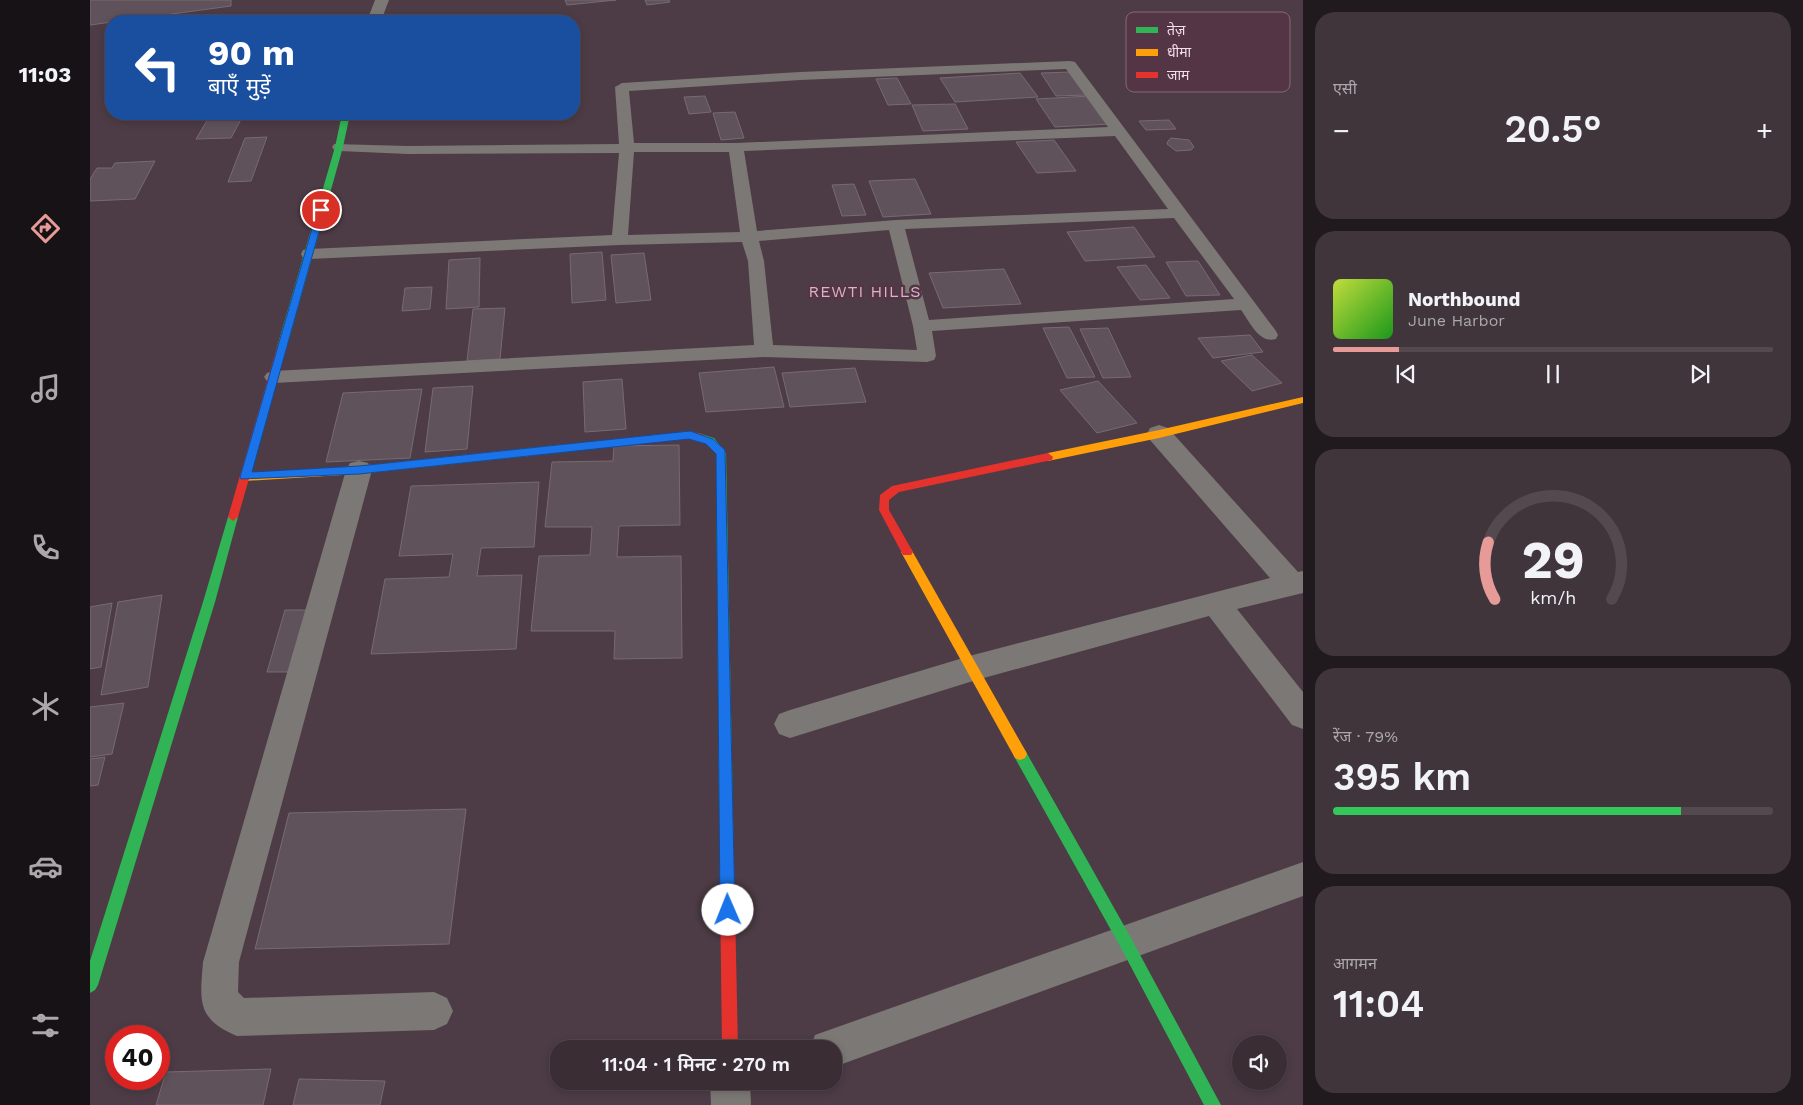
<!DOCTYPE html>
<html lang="hi">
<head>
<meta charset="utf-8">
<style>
  body { margin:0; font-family:"Work Sans","Noto Sans Devanagari",sans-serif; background:#41353c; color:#f1f3f6; height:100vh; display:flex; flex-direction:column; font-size:19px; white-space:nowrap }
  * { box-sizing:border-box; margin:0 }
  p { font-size:16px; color:#aba8ac }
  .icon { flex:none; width:28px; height:28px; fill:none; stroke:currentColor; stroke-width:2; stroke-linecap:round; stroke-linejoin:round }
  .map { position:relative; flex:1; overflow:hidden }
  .panel { display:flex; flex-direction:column; gap:12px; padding:12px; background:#20191d; width:500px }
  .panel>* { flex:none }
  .hud { position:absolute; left:15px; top:15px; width:475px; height:105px; border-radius:20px; box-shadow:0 2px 8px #0003,0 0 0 1px #54494f; background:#1a4fa0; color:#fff; overflow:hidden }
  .tools { position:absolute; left:1142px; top:1035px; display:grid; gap:10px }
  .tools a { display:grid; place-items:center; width:55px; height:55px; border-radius:50%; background:#3a2d34; box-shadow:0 2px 8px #0003,0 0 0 1px #54494f; font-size:25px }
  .speed { position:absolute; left:15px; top:1025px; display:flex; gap:10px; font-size:25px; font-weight:700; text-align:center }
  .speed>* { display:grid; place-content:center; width:65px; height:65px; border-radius:50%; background:#3a2d34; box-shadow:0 2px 8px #0003,0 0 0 1px #54494f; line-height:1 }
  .speed .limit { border:8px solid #d22; background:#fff; color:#111 }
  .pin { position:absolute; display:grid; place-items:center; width:42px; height:42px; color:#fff; margin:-21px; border:2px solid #fff; border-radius:50%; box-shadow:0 1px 5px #0007 }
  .me { position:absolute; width:55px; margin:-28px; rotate:359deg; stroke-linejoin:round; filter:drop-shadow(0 0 4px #0008) }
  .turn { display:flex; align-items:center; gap:18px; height:105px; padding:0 20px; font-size:22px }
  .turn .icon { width:65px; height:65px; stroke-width:2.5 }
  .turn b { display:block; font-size:35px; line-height:42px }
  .big { font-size:38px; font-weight:600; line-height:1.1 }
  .panel .widget { flex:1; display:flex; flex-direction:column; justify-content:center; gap:8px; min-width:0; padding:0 18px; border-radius:20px; background:#41353c }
  .panel .dial { align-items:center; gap:0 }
  .dial svg { height:130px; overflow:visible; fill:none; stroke:#54494f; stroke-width:7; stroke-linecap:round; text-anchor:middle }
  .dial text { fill:#f1f3f6; stroke:none }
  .song { display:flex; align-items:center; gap:15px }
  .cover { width:60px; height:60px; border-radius:8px; background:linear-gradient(135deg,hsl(70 70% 55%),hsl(120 70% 35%)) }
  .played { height:5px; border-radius:2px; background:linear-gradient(90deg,#e69b98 15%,#54494f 15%) }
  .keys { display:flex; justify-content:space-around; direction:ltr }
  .heat { display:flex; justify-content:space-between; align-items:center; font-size:28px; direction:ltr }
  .charge { height:8px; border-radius:4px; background:linear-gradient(90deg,#34c759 79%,#54494f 0) }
  .trip { position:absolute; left:460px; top:1040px; width:292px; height:50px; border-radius:20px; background:#3a2d34; box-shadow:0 2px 8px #0003,0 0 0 1px #54494f; font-weight:600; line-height:50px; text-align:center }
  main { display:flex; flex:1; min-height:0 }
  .dock { display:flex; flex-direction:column; width:90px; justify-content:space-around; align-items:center; background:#171215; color:#aba8ac }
  .dock .icon { width:35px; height:35px }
  .dock .current { color:#e69b98 }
  .dock b { font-size:22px; color:#f1f3f6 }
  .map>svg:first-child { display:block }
  .building { fill:#60525b; stroke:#776a73 }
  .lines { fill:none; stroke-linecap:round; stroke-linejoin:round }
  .lane { fill:#7b7875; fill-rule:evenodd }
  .street { fill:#7b7875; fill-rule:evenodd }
  .fast { fill:#30b455; fill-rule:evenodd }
  .slow { fill:#ff9f0a; fill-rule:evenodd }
  .jam { fill:#e5322d; fill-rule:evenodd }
  .route { fill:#1a73e8; stroke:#114b97 }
  .labels { text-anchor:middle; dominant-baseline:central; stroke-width:5; stroke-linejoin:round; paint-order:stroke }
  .far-neighbourhood-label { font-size:16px; letter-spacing:1px; fill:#dbb5c7; stroke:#543545 }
  .key { fill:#543545; stroke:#846876; stroke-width:1 }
  .key-label { font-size:14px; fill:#f3dfe9 }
</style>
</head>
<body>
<main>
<nav class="dock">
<b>11:03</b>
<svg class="icon current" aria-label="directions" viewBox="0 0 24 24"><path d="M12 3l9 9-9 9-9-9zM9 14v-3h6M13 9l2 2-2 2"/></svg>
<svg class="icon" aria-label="music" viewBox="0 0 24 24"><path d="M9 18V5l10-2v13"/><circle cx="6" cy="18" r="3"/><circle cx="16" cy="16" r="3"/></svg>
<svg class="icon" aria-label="phone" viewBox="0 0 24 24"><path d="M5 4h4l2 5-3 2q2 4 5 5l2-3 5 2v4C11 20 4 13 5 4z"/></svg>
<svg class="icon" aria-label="climate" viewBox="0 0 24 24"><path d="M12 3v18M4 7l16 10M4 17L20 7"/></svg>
<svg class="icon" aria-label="car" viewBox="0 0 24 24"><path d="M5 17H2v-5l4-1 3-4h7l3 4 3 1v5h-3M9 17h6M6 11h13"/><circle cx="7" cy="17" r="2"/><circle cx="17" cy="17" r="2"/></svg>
<svg class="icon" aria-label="filters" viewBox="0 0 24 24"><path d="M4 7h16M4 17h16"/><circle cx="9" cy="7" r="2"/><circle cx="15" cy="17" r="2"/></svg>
</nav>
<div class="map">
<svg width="1213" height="1105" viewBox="0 0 1213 1105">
  <rect width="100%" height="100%" fill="#4d3c45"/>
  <g class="building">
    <path d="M0,0H141V6L0,25Z"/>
    <path d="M475,0H526L477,5Z"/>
    <path d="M555,0H579L580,2L557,5Z"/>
    <path d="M981,72L997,95L966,96L951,73Z"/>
    <path d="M930,73L948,97L865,102L850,78Z"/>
    <path d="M807,78L821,104L798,105L786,79Z"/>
    <path d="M615,96L621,112L599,114L594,97Z"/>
    <path d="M1000,96L1021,124L965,127L946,99Z"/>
    <path d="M865,104L878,129L833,131L822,105Z"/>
    <path d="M645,112L654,138L631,140L623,113Z"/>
    <path d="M121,114H154L141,138L106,139Z"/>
    <path d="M1079,120L1086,129L1056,130L1049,121Z"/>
    <path d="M177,137L161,181L138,182L155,138Z"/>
    <path d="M1081,138L1099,140L1104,147L1101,150L1086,151L1077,144L1078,141Z"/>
    <path d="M964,140L986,171L947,173L926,142Z"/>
    <path d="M65,161L45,199L0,201V179L7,168H22L25,163Z"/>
    <path d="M825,179L841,214L793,217L779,181Z"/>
    <path d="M764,184L776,215L752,216L742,185Z"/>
    <path d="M1044,227L1065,257L995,261L977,232Z"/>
    <path d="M512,252L516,300L482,303L480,254Z"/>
    <path d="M554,253L561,300L526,303L521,255Z"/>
    <path d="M390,258L389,307L356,309L359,260Z"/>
    <path d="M1108,261L1130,295L1096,296L1076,262Z"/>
    <path d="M1056,265L1080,298L1050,300L1027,267Z"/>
    <path d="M914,269L931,304L853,308L839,273Z"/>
    <path d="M342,287L340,309L312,311L315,288Z"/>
    <path d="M415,308L410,359L377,361L383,309Z"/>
    <path d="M979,327L1005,377L977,378L953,328Z"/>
    <path d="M1018,328L1041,377L1013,378L990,329Z"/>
    <path d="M1160,335L1173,352L1123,358L1108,338Z"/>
    <path d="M1162,355L1192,383L1162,391L1131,361Z"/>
    <path d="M684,367L694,407L616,412L609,373Z"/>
    <path d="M765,368L776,402L700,407L692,373Z"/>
    <path d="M532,379L536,429L495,432L493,382Z"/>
    <path d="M1008,381L1047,423L1007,433L970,390Z"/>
    <path d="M383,386L377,449L335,452L343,388Z"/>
    <path d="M332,389L320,458L236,462L253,393Z"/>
    <path d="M589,445L590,525L529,526L527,557L591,556L592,658L524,659L525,631H441L449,556L500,555L502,527H455L462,462L523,461L524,446Z"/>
    <path d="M449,482L444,547L391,548L387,576L432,575L426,649L281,654L295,579L359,577L363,554L309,556L321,486Z"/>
    <path d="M72,595L58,687L11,695L28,602Z"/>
    <path d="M22,603L11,667L0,669V607Z"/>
    <path d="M195,610H220L203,672H177Z"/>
    <path d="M34,703L22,754L0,757V707Z"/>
    <path d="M15,757L8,785L0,786V759Z"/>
    <path d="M376,809L359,944L165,949L199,813Z"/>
    <path d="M181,1069L173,1105H66L76,1072Z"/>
    <path d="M209,1079L295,1081L290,1105H203Z"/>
  </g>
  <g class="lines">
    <path class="lane" d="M980,61L985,62L1186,331L1188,335L1186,339C1169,344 1160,322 1151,310L842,331L846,356L844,360L837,362L674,357L184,383L177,381L174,377L177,373L184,371L664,345L658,261L652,242L530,245L219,259L213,258L211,254L213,250L219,249L522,235L529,153L318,154L249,151L244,150L242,147L244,144L318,146L529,144L525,87L532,83L710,72ZM976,69L1018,127L646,143H544L539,91L710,80ZM1025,136L1078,209L806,220L667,231L654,151ZM544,152H639L650,232L538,235ZM1084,218L1144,299L839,320L815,229ZM799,230L823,326L827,350L683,345L674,261L669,241Z"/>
    <g class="street">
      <path d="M285,0H299L291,21H277Z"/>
      <path d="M1069,425L1078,428L1208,572L1213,571V593L1147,609L1213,692V729L1202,725L1119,616L883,681L700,738L689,734L684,724L689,714L700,710L883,655L1180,578L1060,440L1057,434L1060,428Z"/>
      <path d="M269,461L278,463L282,470L149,962L148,992L154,998L344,992L357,998L363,1011L357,1024L344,1030L147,1036C106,1019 110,1000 113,962L256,470L260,463Z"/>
      <path d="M1213,862V896L744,1067V1049H720L725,1035L739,1030Z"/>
      <path d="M620,1081H660L661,1105H621Z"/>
    </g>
    <g class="fast">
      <path d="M252,114H260L253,147L197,347L192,350L187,347L245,147Z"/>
      <path d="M608,433L624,438L636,453L643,812L641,817L636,818L631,817L629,812L626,454L616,444L604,440L603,437L604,434Z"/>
      <path d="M143,513L148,517L125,602L8,985L5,990L0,993V961L113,602L138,517Z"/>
      <path d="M930,748L935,750L1041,938L1131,1105H1114L1031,948L925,758L923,754L925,750Z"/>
    </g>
    <g class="slow">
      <path d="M1213,397V403L1069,438L958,461L953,457L958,453L1069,430Z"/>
      <path d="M476,444L481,448L476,452L269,474L155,481L150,477L155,473L269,466Z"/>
      <path d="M817,548L821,549L935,750L937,754L935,758L930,760L925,758L811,552L813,549Z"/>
    </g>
    <g class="jam">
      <path d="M192,344L197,347L148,517L143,521L138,517L187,347Z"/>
      <path d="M600,431L612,434L613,437L608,441L600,439L476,452L471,448L476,444Z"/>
      <path d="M958,453L963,457L962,460L809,492L799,500V510L823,552L821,555H813L789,510L790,495L802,486Z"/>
      <path d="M636,806L641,807L643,812L648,1049H632L629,812L631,807Z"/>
    </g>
  </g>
  <path class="route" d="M228,208L235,210L162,472L269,466L600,431L623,439L635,450L645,910L643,915L638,917L633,915L630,910L626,454L616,444L599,439L269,474L151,479L150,477Z"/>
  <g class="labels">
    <g class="far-neighbourhood-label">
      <text x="775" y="291">REWTI HILLS</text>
    </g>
  </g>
  <rect x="1036" y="12" width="164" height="80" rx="8" class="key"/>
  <rect x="1046" y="27" width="22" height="6" fill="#30b455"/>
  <rect x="1046" y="49" width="22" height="7" fill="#ff9f0a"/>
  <rect x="1046" y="72" width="22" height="6" fill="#e5322d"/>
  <g class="key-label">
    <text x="1077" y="35">तेज़</text>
    <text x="1077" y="57">धीमा</text>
    <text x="1077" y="80">जाम</text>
  </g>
</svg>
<div class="tools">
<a><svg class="icon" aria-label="sound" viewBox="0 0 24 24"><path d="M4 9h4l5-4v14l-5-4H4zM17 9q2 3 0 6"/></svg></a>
</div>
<div class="speed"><div class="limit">40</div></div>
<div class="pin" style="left:231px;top:210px;background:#d93025"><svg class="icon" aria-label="arrive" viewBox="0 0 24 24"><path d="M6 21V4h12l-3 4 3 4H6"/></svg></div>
<svg class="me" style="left:638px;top:910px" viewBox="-20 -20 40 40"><circle r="19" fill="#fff"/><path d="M0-13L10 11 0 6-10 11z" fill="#1a73e8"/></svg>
<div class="trip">11:04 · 1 मिनट · 270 m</div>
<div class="hud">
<div class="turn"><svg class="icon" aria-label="left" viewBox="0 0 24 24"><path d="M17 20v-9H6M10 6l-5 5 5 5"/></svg><div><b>90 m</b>बाएँ मुड़ें</div></div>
</div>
</div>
<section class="panel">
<div class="widget"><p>एसी</p>
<div class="heat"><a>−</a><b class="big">20.5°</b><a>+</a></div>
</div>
<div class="widget">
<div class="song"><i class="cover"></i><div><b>Northbound</b><p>June Harbor</p></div></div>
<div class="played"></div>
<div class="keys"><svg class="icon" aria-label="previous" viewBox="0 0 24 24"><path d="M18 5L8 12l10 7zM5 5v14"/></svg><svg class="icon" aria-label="pause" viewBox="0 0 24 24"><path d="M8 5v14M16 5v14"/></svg><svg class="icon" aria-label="next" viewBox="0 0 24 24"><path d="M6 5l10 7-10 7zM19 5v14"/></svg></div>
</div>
<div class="widget dial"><svg viewBox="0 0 100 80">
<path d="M14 69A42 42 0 1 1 86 69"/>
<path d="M14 69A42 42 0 0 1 10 34" stroke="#e69b98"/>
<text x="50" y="56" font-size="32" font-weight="700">29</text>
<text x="50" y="72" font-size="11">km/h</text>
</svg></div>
<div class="widget"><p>रेंज · 79%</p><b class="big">395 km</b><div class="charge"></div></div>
<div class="widget"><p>आगमन</p><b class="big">11:04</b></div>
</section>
</main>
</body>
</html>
